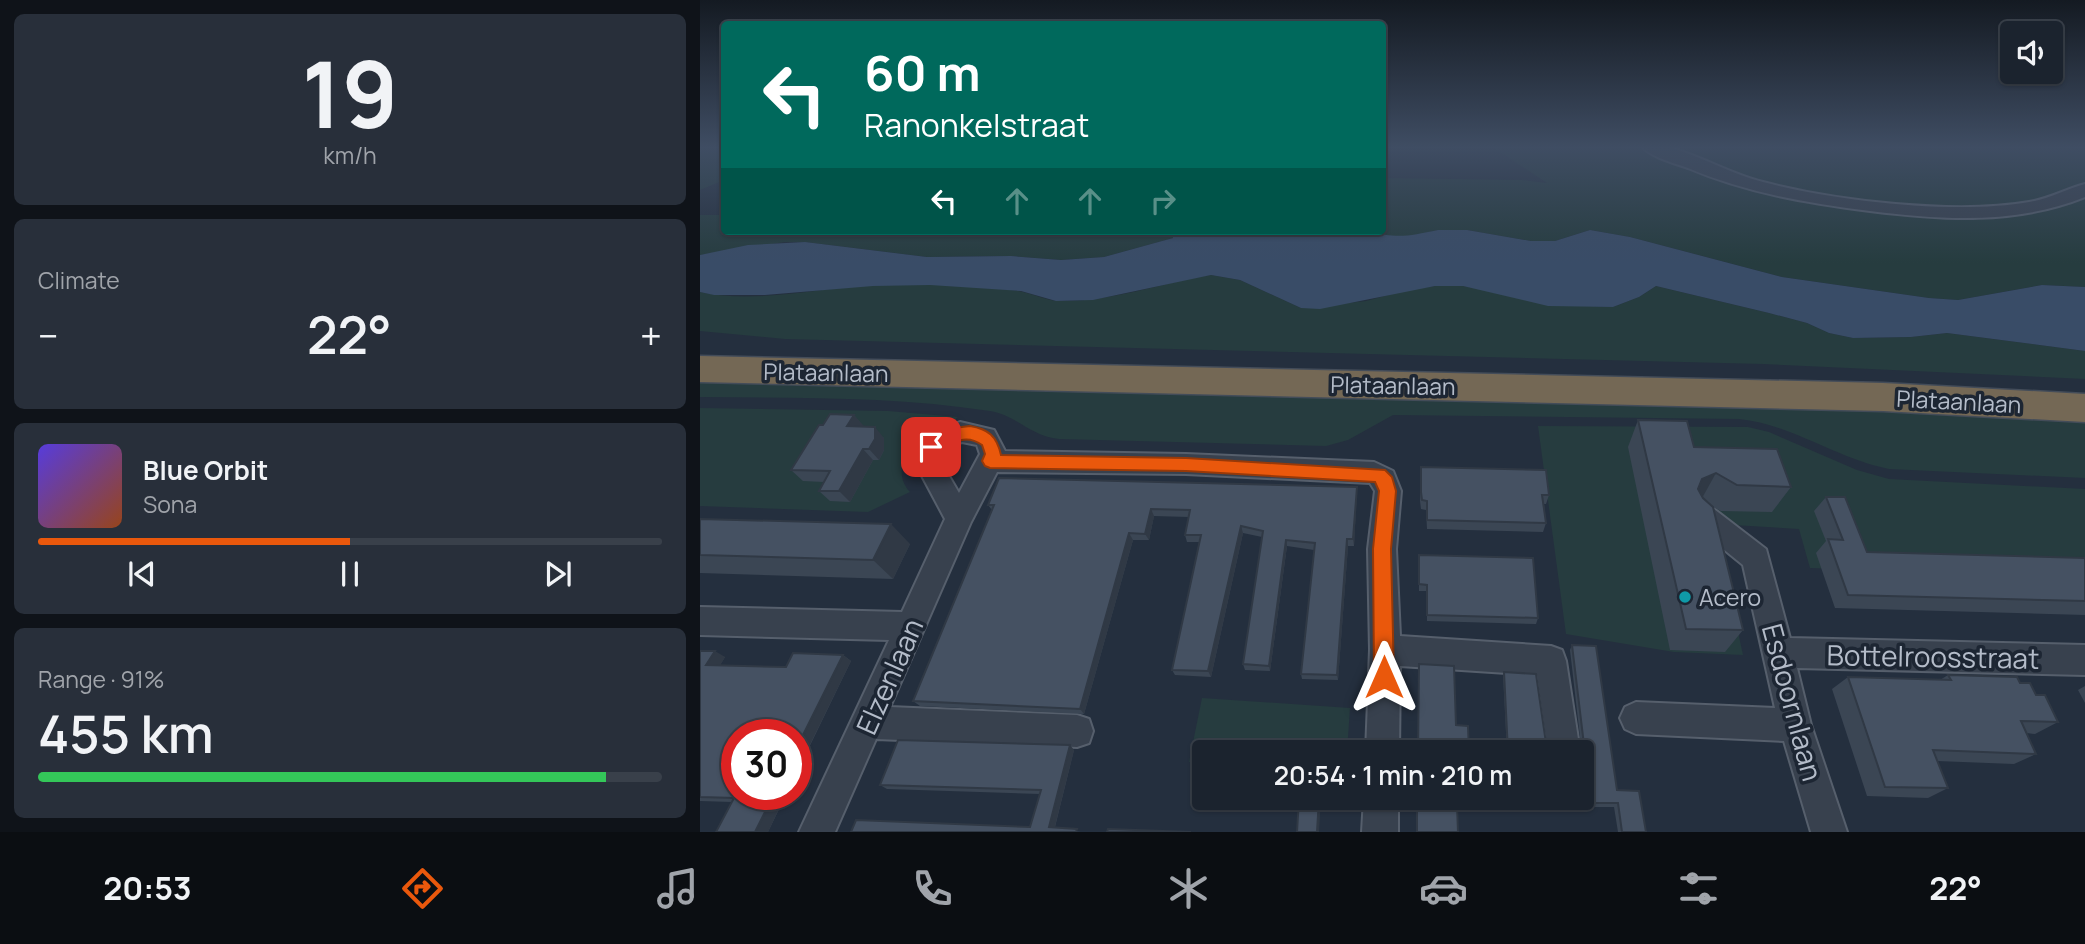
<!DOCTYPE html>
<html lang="en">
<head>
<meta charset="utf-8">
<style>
  body { margin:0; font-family:Manrope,sans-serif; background:#282f3a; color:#f1f3f6; height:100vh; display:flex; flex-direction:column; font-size:26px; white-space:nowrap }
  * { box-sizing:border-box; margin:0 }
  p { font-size:23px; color:#a0a4aa }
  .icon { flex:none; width:38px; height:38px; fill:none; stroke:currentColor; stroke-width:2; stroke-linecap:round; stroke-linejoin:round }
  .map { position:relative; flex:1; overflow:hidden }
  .side { display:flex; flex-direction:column; gap:14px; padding:14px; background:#0f1319; width:700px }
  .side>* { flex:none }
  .guide { position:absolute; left:21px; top:21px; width:665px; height:214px; border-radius:7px; box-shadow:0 2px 5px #0004,0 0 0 2px #39404a; background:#00695c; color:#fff; overflow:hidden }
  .tools { position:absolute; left:1300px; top:21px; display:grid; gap:14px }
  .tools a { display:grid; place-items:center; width:63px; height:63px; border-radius:7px; background:#1b232e; box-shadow:0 2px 5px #0004,0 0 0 2px #39404a; font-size:35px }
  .speed { position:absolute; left:21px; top:719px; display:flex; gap:14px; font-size:35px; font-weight:700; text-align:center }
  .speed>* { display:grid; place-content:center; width:91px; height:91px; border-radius:50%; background:#1b232e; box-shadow:0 2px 5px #0004,0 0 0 2px #39404a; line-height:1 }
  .speed .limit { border:10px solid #d22; background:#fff; color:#111 }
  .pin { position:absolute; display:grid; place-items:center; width:60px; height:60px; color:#fff; margin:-30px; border-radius:14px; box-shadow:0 4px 10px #0006 }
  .me { position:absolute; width:77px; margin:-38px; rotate:0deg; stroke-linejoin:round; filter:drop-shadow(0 0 5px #0008) }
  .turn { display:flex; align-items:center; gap:24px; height:147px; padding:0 28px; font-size:32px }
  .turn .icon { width:91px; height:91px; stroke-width:2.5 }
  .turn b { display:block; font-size:49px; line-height:60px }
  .lanes { display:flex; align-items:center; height:66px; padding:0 28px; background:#0003; justify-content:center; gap:35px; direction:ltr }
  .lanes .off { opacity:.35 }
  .big { font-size:52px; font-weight:600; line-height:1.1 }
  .side .widget { flex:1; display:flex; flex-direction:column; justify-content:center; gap:10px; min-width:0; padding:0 24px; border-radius:10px; background:#282f3a }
  .side .dial { align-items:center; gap:0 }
  .dial b { font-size:91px; line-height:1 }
  .song { display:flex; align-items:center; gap:21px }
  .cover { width:84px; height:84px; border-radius:10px; background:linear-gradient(135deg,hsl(250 70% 55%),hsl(20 70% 35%)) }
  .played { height:7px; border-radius:4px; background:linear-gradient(90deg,#ea580c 50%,#39404a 50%) }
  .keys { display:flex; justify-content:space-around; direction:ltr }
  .heat { display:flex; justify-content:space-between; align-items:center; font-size:38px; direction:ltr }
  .charge { height:10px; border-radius:5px; background:linear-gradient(90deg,#34c759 91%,#39404a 0) }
  .trip { position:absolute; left:492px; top:740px; width:402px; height:70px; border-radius:7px; background:#1b232e; box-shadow:0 2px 5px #0004,0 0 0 2px #39404a; font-weight:600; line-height:70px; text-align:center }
  .menu { display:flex; height:112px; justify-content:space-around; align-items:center; background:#0b0e12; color:#a0a4aa }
  .menu .icon { width:49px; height:49px }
  .menu .on { color:#ea580c }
  .menu b { font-size:32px; color:#f1f3f6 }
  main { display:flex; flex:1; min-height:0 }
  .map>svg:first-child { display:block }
  .green { fill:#263c3f }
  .water { fill:#394c67 }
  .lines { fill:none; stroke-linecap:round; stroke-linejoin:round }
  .minor-casing { stroke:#565f6c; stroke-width:4 }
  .highway-casing { stroke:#434c59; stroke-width:3 }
  .minor { fill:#38414e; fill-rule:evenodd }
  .highway { fill:#746855; fill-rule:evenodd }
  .wall { fill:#3b4654 }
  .shaded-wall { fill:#303945 }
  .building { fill:#455162; stroke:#303945; stroke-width:2 }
  .route { fill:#ea580c; stroke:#983908; stroke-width:2 }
  .culture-dot { fill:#0f9aa8; stroke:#1d2633; stroke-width:2.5 }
  .labels { text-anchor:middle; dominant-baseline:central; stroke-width:7; stroke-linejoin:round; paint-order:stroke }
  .street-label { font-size:23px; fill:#b4bcc9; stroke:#1d2633 }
  .poi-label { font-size:23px; fill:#b4bcc9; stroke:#1d2633; text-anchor:start }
  .near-street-label { font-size:28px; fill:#b4bcc9; stroke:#1d2633 }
</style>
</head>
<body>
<main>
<section class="side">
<div class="widget dial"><b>19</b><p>km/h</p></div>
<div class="widget"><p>Climate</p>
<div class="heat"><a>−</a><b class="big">22°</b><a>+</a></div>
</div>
<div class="widget">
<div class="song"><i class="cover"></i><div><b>Blue Orbit</b><p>Sona</p></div></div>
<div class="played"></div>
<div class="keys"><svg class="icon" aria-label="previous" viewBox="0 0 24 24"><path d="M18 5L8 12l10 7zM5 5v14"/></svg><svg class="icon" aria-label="pause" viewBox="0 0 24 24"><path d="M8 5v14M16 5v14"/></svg><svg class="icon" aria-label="next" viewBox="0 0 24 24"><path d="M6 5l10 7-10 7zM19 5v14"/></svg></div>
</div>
<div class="widget"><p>Range · 91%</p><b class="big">455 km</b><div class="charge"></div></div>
</section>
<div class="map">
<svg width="1385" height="832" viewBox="0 0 1385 832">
  <rect width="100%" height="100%" fill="#242f3e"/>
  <g class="green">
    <path d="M0,146H24V180L0,190Z"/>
    <path d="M791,146H1385V287L1342,285L1258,300L1229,298L1082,277L930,237L890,230L855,241H831L767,230H738L708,237H690L668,231H682L683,178L822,180L847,183Z"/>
    <path d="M0,215H24V231H473V238L404,257L361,260L311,256L227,257L105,242H85L0,255Z"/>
    <path d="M511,275L540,280L601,308L666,301L707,290L735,286H763L874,305L913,307L939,297L956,286L1069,313L1107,323L1129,333L1153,338L1211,337L1247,333L1385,351V379L1063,364L85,339L0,331V292C57,304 117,288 175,285C222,284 272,284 318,291C332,293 346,301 360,301C411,302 461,283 511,275Z"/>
    <path d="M0,379L1097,406L1385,419V478L1189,469C1137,459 1091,424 1039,419L693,415L648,440L626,446L359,439C330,436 316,415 290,411C194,396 97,398 0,397Z"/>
    <path d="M0,408L188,411L258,417C250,424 242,424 233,429C212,442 189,469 210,492L168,512L0,506Z"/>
    <path d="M838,426L1048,427L1069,432L1157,470L1189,479L1385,489V576L1110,568L1099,529L999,523L1024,566L1043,655L974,652L866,634Z"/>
    <path d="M502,698L650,708L647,752H504V763L489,762Z"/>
  </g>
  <path class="water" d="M738,230H767L831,241H855L890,230L930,237L1082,277L1229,298L1258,300L1342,285L1385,287V351L1247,333L1211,337L1153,338L1129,333L1107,323L1069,313L956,286L939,297L913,307L848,306L763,286H735L620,309L601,308L540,280L511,275L393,300L356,301L321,291L230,285L173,286L65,295H14L0,292V255L48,245L105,242L227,257L311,256L361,260L404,257L473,238V231H491L492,234L511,231H668C697,239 709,236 738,230Z"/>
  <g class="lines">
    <defs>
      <g id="minor">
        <path d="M941,146C949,146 959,145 967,147C1000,155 1030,174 1063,182C1136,201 1255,215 1329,202C1349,199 1366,189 1385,184V197C1315,225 1243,220 1170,211C1107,203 1047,193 988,168C974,163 951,157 941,146Z"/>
        <path d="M260,422L294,430L305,451L486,454L674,462L693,471L701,491L696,549L700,636L851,646L862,650L866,661L880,752H848L837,675L700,666L699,752H666L670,650L668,549L675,491L670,483L486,474L297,472L271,522L190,707L377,715L389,719L393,731L389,743L377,747L176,739L135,832H99L189,640L0,635V607L202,612L245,519L213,459L228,435ZM262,442L277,445L280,454L259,493L239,459L246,449Z"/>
        <path d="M1000,502L1010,506L1066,549L1090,638L1385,645V675L1097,668L1111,725L1147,832H1111L1084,741L936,734L925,729L920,718L925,707L936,702L1075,708L1043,565L990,522L986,514L990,506Z"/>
        <path d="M664,798H698V832H662Z"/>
      </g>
      <path id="highway" d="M0,356L1183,383L1385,394V422L1183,411L0,382Z"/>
    </defs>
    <use href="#minor" class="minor-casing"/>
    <use href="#highway" class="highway-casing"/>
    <use href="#minor" class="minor"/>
    <use href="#highway" class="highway"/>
  </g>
  <g class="wall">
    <path d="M154,415L163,426L184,438V450L179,460H173L150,502L130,501L119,491L124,482L103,481L91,470Z"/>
    <path d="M938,420L994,447L1091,487L1072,512L1021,511L1013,507L1043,630L1025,652L970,650L928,447Z"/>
    <path d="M721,467L849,495L846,504H844L846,523L843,532L727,529L726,510L721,509L720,501Z"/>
    <path d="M657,487L654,546H648L638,680L602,679L601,674L614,550L587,546L570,671L545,670L543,664L562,537L543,533L511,677L475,675L472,670L499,542H487L485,535L489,517L454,516L449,540H433L384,714L220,706L213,701L292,510L288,505Z"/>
    <path d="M1126,497L1167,552L1385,558V615L1135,608L1116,553L1126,541L1114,511Z"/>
    <path d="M0,519L210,544L193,579L0,573Z"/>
    <path d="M719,555L838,618L836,624L727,621V591H719Z"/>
    <path d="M872,645L917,790L946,832H918L914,807H888L870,650Z"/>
    <path d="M0,651L25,657L20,665L86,667L143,655L151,661L68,832H16L32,802L0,801Z"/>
    <path d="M804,672L847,750L850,752H807L803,675Z"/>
    <path d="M1248,675L1320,683L1336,695L1358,722L1335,734L1327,733L1336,754L1314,764L1237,761L1248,788L1228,798L1167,796L1132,689L1148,677L1240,680Z"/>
    <path d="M1385,686V703L1378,690Z"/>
    <path d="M374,750L355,827L381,832L330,827L340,794L187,789L180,785Z"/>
    <path d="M717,798L771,805L769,809H757Z"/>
    <path d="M809,798H854V803L853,806L810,803Z"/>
  </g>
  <g class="shaded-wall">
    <path d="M154,415L164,426L157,437L147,426Z"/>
    <path d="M175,427L184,438V450L179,460L169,449Z"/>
    <path d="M163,449L173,460L150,502L139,491Z"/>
    <path d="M1016,473L1001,500L988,505L1002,479Z"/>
    <path d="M657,487V494L654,546L653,539Z"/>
    <path d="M451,509L454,516L449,540L445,534Z"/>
    <path d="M191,524L210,544L193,579L173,560Z"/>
    <path d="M541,526L543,533L511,677L508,671Z"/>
    <path d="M429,533L433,540L384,714L380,709Z"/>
    <path d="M647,539L648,546L638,680L637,675Z"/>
    <path d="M586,540L587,546L570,671L569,666Z"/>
    <path d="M15,651L25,657L17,671L6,665Z"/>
    <path d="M143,655L151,661L96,773V749Z"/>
    <path d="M370,745L374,750L354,830L349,827Z"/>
    <path d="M74,794H86L68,832H55Z"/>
    <path d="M619,798H621L619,832H617Z"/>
  </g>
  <g class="building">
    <path d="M130,414L154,415L147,426L175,427V439L169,449H163L139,491H119L130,471L91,470L119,425H123Z"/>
    <path d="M938,420L987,421L994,447L1077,449L1091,487L1037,485L1016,473L1002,479L998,489L1003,498L1013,507L1043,630L986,629Z"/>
    <path d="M721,467L846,470L849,495H842L846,523L727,520V501L722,500L721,492Z"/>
    <path d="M299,478L657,487L653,539H647L637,675L601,674L615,543L586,540L569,666L543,664L563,531L541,526L508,671L472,670L501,535H485L490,510L451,509L445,534L429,533L380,709L213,701L294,505H288Z"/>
    <path d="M1126,497H1145L1167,552L1385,558V601L1148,595L1128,539L1143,540Z"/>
    <path d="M0,519L191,524L173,560L0,555Z"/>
    <path d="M719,555L833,558L838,618L727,615V585L719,584Z"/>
    <path d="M872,645L896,646L917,790L939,791L946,832H922L918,803H891Z"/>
    <path d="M0,651H15L6,665L86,667L93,653L143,655L96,749V735H37V794H74L55,832H16L34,798L0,797Z"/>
    <path d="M719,664L754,666L756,725L768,726L769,752H718Z"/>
    <path d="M804,672L836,674L847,750L850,752H808Z"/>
    <path d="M1248,675L1317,677L1320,683H1330L1336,695H1345L1358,722L1321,721L1336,754L1233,750L1248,788L1185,787L1148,677L1251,680Z"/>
    <path d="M198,740L370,745L349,827L377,829L376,832H151L156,820L330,827L341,790L180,785Z"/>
    <path d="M599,798H619L617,832H597Z"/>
    <path d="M717,798H770L771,805H757L758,832H717Z"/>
    <path d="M811,798H854V803L811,801Z"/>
    <path d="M408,829L491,832H407Z"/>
  </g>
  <linearGradient id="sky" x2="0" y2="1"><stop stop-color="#141a22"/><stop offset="0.56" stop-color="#3f4d63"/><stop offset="1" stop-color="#3f4d63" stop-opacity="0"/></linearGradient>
  <rect width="1385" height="263" fill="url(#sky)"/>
  <path class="route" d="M270,426C288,429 297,436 301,455L486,458L685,470L692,477L696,491L691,549L694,677L691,684L684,687L677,684L674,677L673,549L679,491L675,482L486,471L290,468L285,466L282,461L285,454L282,445C262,431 251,447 231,454L226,452L223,447C233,431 252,428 270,426Z"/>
  <circle class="culture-dot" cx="985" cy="597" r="7"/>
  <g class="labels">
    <g class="street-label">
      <text transform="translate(126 372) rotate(1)">Plataanlaan</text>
      <text transform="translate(693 385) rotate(1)">Plataanlaan</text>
      <text transform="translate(1259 401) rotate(3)">Plataanlaan</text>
    </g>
    <g class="poi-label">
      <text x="999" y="597">Acero</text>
    </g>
    <g class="near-street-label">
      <text transform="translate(1233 656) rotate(1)">Bottelroosstraat</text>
      <text transform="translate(189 676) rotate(-66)">Elzenlaan</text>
      <text transform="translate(1093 702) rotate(75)">Esdoornlaan</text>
    </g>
  </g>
</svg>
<div class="tools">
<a><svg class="icon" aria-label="sound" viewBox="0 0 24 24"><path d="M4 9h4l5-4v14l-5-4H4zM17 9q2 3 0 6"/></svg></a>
</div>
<div class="speed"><div class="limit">30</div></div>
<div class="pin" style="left:231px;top:447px;background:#d93025"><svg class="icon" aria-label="arrive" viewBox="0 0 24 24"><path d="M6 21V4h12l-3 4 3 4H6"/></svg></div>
<svg class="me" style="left:684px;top:677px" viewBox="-20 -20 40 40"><path d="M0-17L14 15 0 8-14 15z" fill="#ea580c" stroke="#fff" stroke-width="4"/></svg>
<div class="trip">20:54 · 1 min · 210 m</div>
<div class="guide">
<div class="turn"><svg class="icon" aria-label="left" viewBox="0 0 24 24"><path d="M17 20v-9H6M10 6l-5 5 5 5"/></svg><div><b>60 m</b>Ranonkelstraat</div></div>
<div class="lanes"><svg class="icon" aria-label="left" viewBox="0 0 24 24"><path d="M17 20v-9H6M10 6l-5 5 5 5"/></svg><svg class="icon off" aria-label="ahead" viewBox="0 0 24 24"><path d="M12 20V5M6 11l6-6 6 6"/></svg><svg class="icon off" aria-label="ahead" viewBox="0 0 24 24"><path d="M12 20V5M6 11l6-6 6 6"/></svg><svg class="icon off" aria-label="right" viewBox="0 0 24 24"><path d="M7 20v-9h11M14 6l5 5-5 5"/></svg></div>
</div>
</div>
</main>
<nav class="menu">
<b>20:53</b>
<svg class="icon on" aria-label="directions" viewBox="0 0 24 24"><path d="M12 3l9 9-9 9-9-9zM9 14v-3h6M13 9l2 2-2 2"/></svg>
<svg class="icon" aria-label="music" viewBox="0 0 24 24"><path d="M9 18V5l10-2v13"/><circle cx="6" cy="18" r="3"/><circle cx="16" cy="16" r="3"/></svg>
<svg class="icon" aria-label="phone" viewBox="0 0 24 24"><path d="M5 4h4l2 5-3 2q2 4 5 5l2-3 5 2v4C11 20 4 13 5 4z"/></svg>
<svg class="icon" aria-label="climate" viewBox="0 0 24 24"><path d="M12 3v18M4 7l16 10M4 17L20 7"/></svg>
<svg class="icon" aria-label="car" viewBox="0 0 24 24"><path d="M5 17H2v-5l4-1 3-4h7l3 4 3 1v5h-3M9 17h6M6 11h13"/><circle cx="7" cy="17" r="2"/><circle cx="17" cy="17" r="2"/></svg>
<svg class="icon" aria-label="filters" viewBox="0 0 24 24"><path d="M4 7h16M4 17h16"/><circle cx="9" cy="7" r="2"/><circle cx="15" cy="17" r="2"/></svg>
<b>22°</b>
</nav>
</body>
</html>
